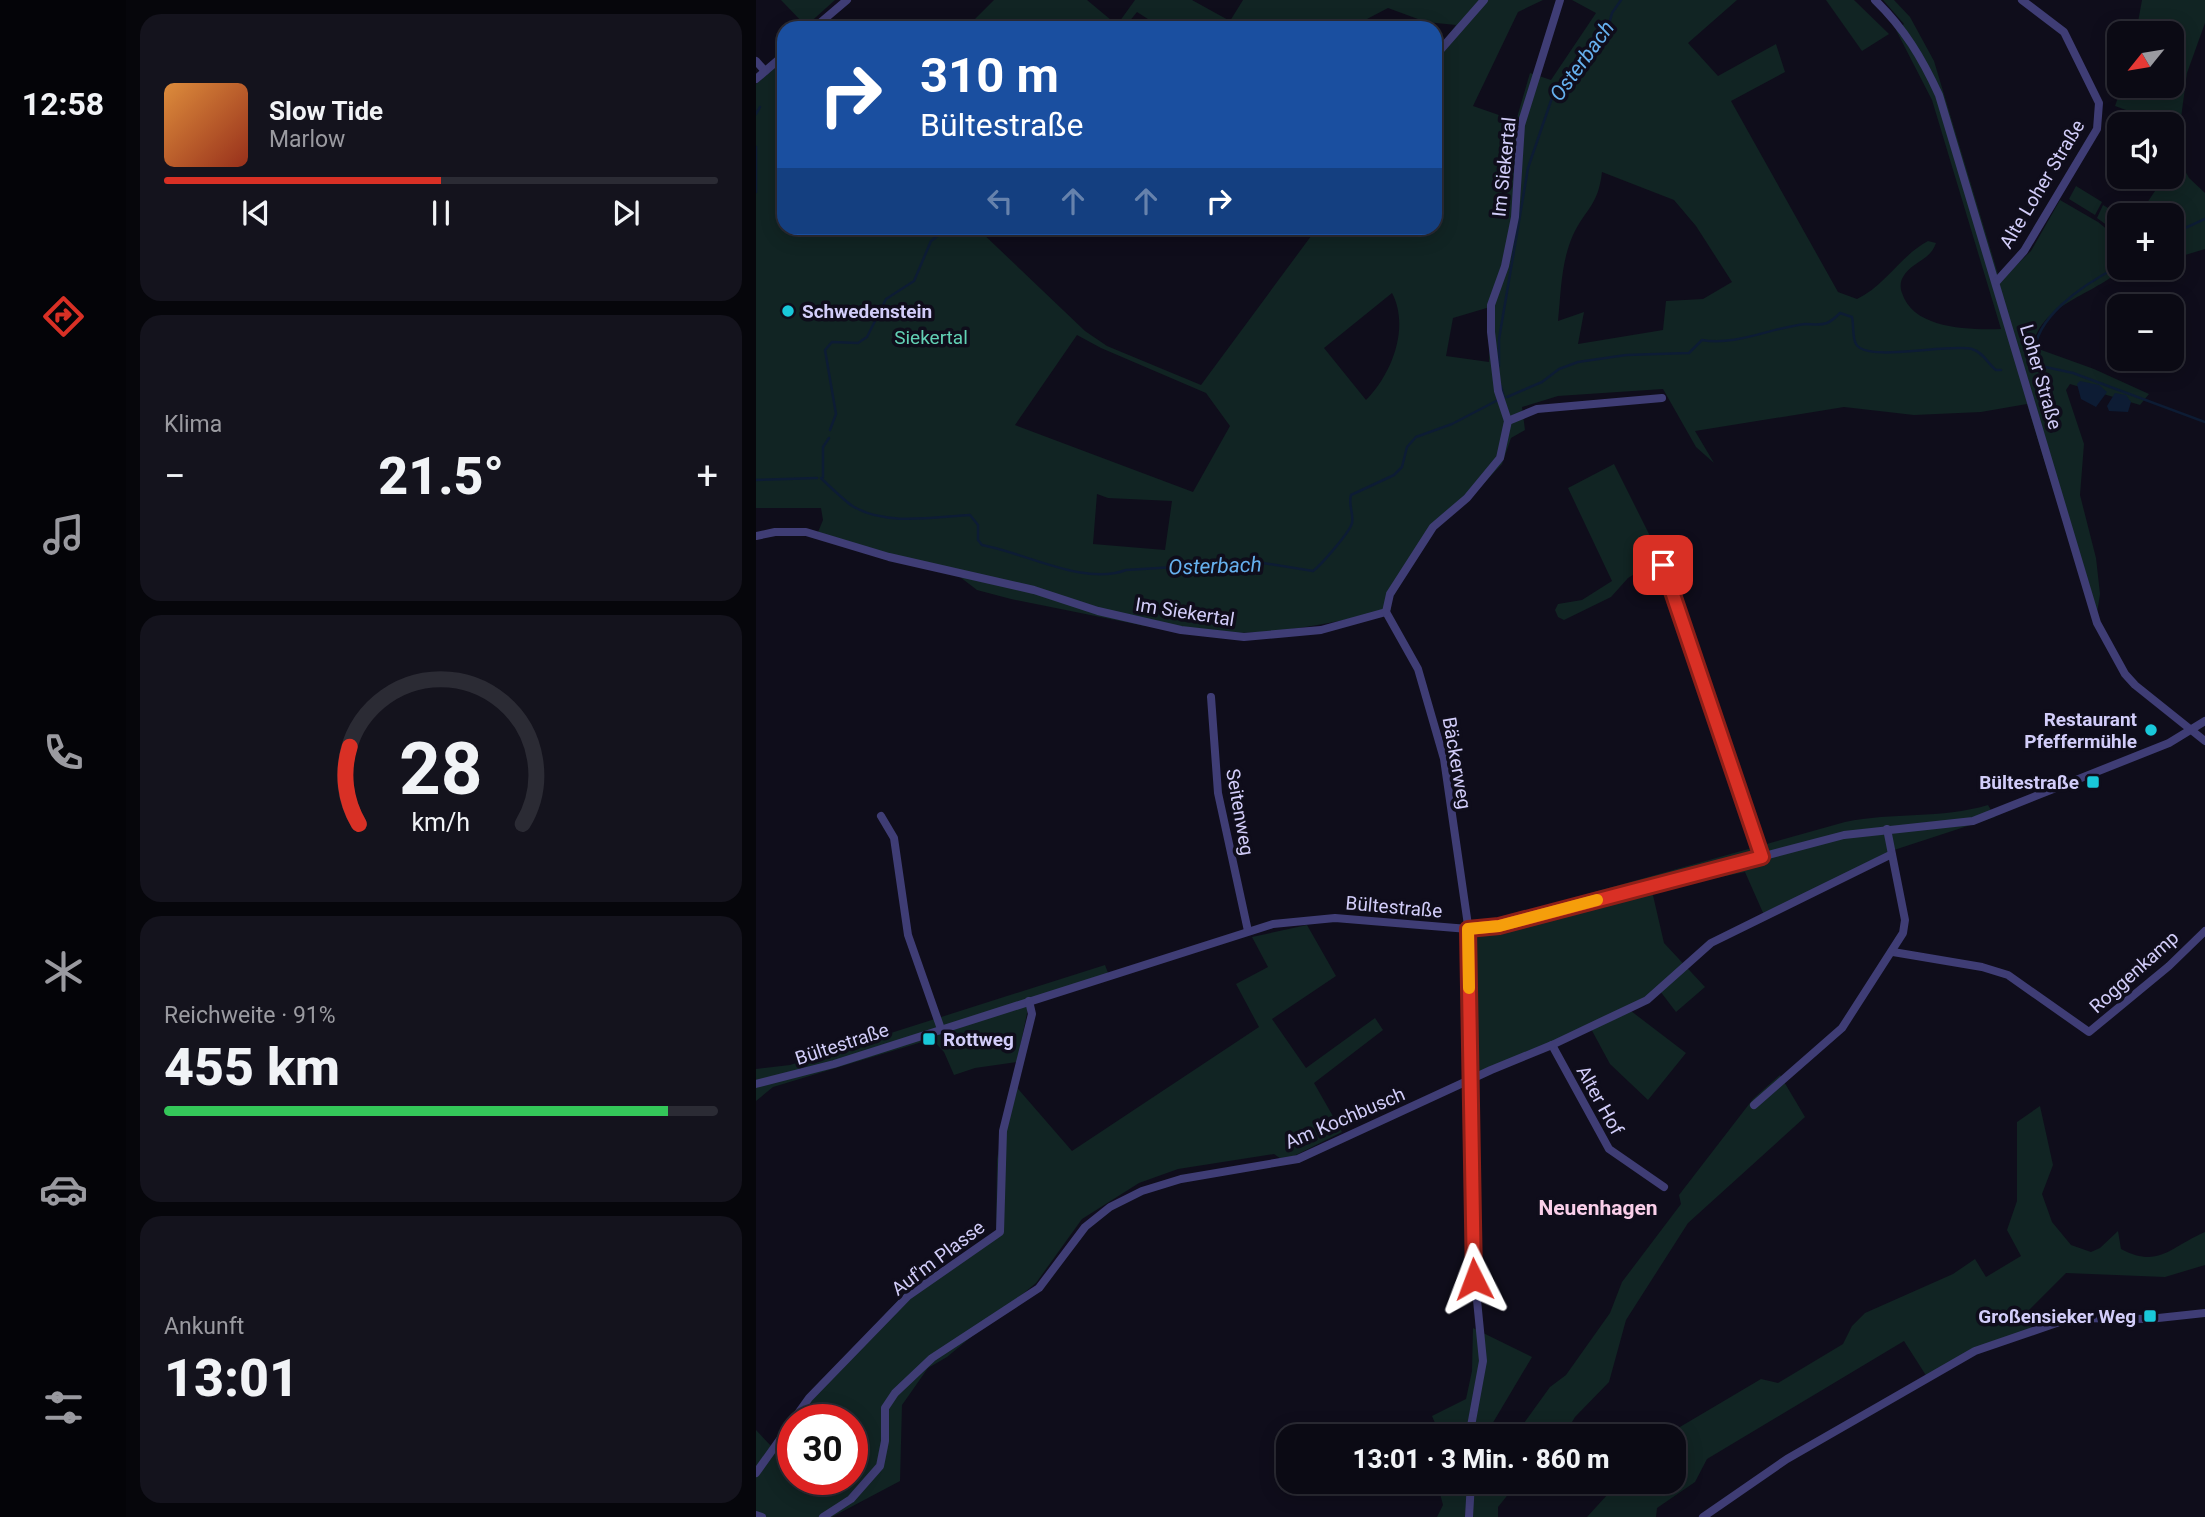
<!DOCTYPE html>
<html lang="de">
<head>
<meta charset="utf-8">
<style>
  body { margin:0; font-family:Roboto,sans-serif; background:#14131d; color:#f1f3f6; height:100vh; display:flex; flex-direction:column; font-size:26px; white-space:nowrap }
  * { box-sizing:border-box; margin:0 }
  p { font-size:23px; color:#9a9aa0 }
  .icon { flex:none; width:38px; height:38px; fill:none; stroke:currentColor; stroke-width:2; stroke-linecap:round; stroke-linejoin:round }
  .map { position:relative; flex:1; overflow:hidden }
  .details { display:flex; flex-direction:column; gap:14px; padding:14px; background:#06060b; width:630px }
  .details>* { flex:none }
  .hud { position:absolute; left:21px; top:21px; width:665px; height:214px; border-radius:21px; box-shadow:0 4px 18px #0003,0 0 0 2px #2b2b34; background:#1a4fa0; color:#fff; overflow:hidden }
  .needle { width:46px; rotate:240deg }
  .tools { position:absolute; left:1351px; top:21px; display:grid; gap:14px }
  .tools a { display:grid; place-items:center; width:77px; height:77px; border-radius:14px; background:#0b0a14; box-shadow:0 4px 18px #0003,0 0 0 2px #2b2b34; font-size:35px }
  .speed { position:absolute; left:21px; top:1404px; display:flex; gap:14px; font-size:35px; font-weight:700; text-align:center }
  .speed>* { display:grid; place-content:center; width:91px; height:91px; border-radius:50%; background:#0b0a14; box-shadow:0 4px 18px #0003,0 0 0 2px #2b2b34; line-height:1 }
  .speed .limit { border:10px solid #d22; background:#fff; color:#111 }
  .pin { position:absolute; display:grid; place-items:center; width:60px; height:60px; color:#fff; margin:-30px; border-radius:14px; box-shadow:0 4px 10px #0006 }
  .me { position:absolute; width:77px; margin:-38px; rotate:357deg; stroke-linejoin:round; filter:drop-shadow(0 0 5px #0008) }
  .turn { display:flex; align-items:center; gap:24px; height:147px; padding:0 28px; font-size:32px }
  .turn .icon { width:91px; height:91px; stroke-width:2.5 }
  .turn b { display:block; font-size:49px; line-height:60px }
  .lanes { display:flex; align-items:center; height:66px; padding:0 28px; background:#0003; justify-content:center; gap:35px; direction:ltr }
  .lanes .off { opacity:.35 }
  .big { font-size:52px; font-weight:800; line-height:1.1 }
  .details .tile { flex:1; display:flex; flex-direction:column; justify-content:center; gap:10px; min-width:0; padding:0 24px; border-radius:21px; background:#14131d }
  .details .dial { align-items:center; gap:0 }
  .dial svg { height:182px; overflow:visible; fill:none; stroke:#2b2b34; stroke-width:7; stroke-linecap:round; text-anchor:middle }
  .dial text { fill:#f1f3f6; stroke:none }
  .song { display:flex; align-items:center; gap:21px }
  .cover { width:84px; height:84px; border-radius:10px; background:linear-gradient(135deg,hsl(30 70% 55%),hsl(10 70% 35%)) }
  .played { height:7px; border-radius:4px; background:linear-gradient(90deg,#d93025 50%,#2b2b34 50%) }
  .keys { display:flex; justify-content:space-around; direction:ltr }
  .heat { display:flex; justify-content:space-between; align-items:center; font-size:38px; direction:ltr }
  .charge { height:10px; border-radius:5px; background:linear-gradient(90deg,#34c759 91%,#2b2b34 0) }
  .trip { position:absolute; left:520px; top:1424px; width:410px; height:70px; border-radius:21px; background:#0b0a14; box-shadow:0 4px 18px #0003,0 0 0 2px #2b2b34; font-weight:800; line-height:70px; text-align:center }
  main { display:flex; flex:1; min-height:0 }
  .menu { display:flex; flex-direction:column; width:126px; justify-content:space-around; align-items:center; background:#040408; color:#9a9aa0 }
  .menu .icon { width:49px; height:49px }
  .menu .on { color:#d93025 }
  .menu b { font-size:32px; color:#f1f3f6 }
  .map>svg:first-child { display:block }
  .green { fill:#112423; fill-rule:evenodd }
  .water { fill:#0d1c34 }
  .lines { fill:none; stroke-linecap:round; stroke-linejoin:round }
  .stream { stroke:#0d1c34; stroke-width:2.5 }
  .minor { stroke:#3f3d75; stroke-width:8 }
  .route-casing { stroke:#8d1f18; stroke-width:18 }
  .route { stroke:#d93025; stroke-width:12 }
  .slow { stroke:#f59e0b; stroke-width:12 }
  .poi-dot { fill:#19c8da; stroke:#0f0d1b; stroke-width:2.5 }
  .labels { text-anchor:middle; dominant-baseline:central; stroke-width:7; stroke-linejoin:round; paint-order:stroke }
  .street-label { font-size:19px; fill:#d2cdf9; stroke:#0f0d1b }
  .poi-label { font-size:19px; font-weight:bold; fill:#d2cdf9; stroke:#0f0d1b; text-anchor:end }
  .park-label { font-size:19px; fill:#62d0b4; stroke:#0f0d1b }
  .water-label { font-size:21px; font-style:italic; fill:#66b0ee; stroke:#0f0d1b }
  .neighbourhood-label { font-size:21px; font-weight:bold; fill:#facfea; stroke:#0f0d1b }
</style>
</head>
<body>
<main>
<nav class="menu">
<b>12:58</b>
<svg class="icon on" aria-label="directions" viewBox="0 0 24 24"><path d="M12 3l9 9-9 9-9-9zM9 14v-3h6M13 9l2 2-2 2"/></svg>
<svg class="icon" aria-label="music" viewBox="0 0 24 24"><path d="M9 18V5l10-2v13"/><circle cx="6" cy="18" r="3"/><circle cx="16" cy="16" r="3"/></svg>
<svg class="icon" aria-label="phone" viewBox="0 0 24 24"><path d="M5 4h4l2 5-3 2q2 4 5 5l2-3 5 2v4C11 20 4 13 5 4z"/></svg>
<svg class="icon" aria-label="climate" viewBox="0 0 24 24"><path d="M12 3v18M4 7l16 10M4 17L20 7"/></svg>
<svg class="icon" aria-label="car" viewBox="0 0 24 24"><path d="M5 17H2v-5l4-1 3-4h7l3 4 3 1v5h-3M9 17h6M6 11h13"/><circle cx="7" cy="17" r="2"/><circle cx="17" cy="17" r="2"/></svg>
<svg class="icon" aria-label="filters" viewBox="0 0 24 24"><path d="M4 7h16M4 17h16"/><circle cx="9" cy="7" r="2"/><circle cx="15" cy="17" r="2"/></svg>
</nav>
<section class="details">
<div class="tile">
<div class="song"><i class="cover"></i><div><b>Slow Tide</b><p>Marlow</p></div></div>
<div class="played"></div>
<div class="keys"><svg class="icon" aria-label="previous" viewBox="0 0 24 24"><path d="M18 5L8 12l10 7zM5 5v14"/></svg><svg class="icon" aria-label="pause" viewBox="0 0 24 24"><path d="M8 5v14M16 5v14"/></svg><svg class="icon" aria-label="next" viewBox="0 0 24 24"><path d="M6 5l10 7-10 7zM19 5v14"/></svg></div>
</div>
<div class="tile"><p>Klima</p>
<div class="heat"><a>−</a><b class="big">21.5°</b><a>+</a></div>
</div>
<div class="tile dial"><svg viewBox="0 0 100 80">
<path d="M14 69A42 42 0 1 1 86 69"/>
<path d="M14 69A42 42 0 0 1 10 35" stroke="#d93025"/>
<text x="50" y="56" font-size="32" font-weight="700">28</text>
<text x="50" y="72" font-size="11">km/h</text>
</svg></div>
<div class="tile"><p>Reichweite · 91%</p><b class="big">455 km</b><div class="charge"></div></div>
<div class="tile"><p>Ankunft</p><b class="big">13:01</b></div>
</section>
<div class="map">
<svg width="1449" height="1517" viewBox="0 0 1449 1517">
  <rect width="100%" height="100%" fill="#0f0d1b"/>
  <g class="green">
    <path d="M25,0H79L50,26Z"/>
    <path d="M238,0H331L361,25L379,0H436L474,21L487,0H787L762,12L717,106L760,121L774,73L795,80L840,13L816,0H981L932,43L962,76L1020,44L1029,72L975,101L1082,292L1101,299C1129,286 1144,256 1172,241L1180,243C1174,261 1155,262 1147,277C1144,282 1144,288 1146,293C1157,329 1213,330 1245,329L1176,100L1140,30L1148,24L1127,0H1138L1154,17L1178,61L1244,281L1275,251L1304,200L1342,222L1363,239V271C1335,296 1283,305 1277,347L1338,369L1393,394L1384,405L1314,384L1310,390L1328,444L1324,495L1340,558L1344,594L1339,626L1271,404L1225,412L1158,415L1088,407L939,431L958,463L940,447L907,389L802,396L766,407L769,430L755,438L746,464L716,496L677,528L634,602L635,610C578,622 517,637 457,632C434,630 410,623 387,619L389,626L255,599L221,590L204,577L60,537L67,520L65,508H0V84L28,60V228H221L329,331L351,346L445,385L561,228H679V52L700,25L670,22L632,8L611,19L623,28H406L381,12L368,28H210ZM846,172L918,200L940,226L976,282L947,299L910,301L907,330L822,344L828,312L802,321C805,292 805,262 817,235C830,208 842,206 846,172ZM636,293C654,327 636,374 610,400L568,348ZM734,307L733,362L690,356L697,318ZM321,335L345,348L450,393L474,426L437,492L259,425ZM341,494L352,498L416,501L409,550L337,544Z"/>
    <path d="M1070,0H1098L1133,34L1106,51Z"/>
    <path d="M1386,0H1449V23L1431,73L1420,155L1433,178L1449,193V249L1416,259V215H1383L1403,185L1405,177H1416V124H1408L1359,106L1366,86H1416V33H1380Z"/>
    <path d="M1320,186L1346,202L1339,215L1313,199Z"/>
    <path d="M1347,205L1364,215L1363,234L1341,218Z"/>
    <path d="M858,464L905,558L872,578L855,597L808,620L802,617L799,610L802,604L826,600L856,581L812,488Z"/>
    <path d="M1232,805L1239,817L1135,851L1008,915L989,872L896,891L908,943L949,987L920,1012L904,991L875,1011L930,1053L892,1100L854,1064L834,1027L719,1078L707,922L738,920L1089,822C1137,812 1185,819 1232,805Z"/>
    <path d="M551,925L580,976L516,1019L550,1068L619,1018L627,1030L558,1083L586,1132L528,1161L518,1154L422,1169L383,1183L326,1219L280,1283L191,1357L172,1368L146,1405L144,1481L76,1517H0V1430L15,1446L52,1396L151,1291L240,1232L241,1159L256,1082L316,1151L503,1027L480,984L512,967L496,937ZM37,1419H96V1479H37Z"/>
    <path d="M349,965L354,978L273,1004L261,1062L219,1068L198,1075L188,1052L176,1039L17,1087L0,1101V1069L34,1065Z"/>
    <path d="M1024,1075L1049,1117L932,1223L870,1320L853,1382L819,1417L807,1437H758L794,1387L810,1375L854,1313L866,1282L925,1204L923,1195L997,1099Z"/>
    <path d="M1284,1106L1297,1165L1286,1194L1296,1222L1315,1245L1335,1252L1344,1248L1362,1231L1365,1249C1403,1269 1414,1247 1449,1232V1265L1409,1277L1310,1273L1269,1314L1277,1330L1219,1351L1171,1377L1148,1341L951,1459L939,1482L901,1508L900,1517H831L863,1482H917V1437H907L1005,1379L1022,1383L1087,1344L1096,1326L1109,1313L1197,1274L1219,1259L1230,1277L1265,1256L1251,1230L1261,1201V1122Z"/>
    <path d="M717,1328L776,1357L732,1431L735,1437H685L676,1416L710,1399L716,1371Z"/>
    <path d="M681,1482H762L742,1507V1517H681L687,1505Z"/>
  </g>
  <g class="water">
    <path d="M1324,381L1343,385L1351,392L1340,407L1325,399L1321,384Z"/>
    <path d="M1359,393L1370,395L1375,402L1372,412L1353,411L1351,406Z"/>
  </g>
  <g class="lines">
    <g class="stream">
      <path d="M0,114L4,107"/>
      <path d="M0,147V192"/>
      <path d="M1416,234L1449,219"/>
      <path d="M1363,266C1332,282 1268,321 1280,365L1317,373L1449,422"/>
      <path d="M743,366V339L772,168L798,92L824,70L825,56C838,50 840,39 851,32L856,13L865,0"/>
      <path d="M745,386L748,398"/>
      <path d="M751,397L786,382L803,369L822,362L870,355L933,353L946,340C980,346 1014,328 1049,324C1057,324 1063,326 1071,323C1076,321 1080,317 1084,313L1096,317C1098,325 1096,337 1100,344C1111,363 1192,343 1216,349C1227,352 1232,364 1240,370H1245"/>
      <path d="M74,430L80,414L69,350L76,342L102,343L111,337L130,299L158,281L175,241L192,228"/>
      <path d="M67,477V447L73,438"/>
      <path d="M65,478C70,483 92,504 98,507C131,526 178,517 214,515L222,525V540L226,545C270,553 328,586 370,570L501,562L557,571C565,565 594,532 596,523C598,514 592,505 595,495L638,475L646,467L651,447L660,437L696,424L742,400"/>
      <path d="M0,480L61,478"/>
    </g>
    <g class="minor">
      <path d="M1119,0C1148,28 1166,58 1183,95L1341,623L1369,674L1379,685L1449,741"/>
      <path d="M58,28L91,0"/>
      <path d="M679,56L728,0"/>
      <path d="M0,61L9,71"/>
      <path d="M0,79L28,55"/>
      <path d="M1241,281L1268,251L1341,129L1343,103L1308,32L1266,0"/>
      <path d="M752,421L781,409L906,398"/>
      <path d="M0,536L19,532H50L133,557L278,590L342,611L425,630L488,637L565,630L630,612"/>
      <path d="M907,564L1006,857"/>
      <path d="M630,612L662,669L688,759L714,939L715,1239L727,1361L713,1437"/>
      <path d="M630,612L634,594L677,527L711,498L744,458L752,421L742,391L735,332V305L749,266L759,217L765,125L804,0"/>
      <path d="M455,697L462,793L492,931"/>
      <path d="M125,816L138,838L152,935L185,1029"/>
      <path d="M1137,952L1226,967L1252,975L1333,1032L1413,966L1449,931"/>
      <path d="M796,1045L853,1149L908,1187"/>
      <path d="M0,1084L78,1064L517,924L579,918L712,929L743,926L1088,835L1217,821L1413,743L1449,721"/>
      <path d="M998,1105L1086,1028L1147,933L1149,920L1131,829"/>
      <path d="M38,1419L53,1398L152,1296L244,1232L247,1131L276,1014L273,1001"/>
      <path d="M0,1473L37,1421"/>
      <path d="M0,1515L6,1517"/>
      <path d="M67,1517L95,1499L124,1466L129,1441V1408L139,1393L176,1358L283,1288L329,1227L354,1207L386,1191L425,1179L542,1159L735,1070L796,1045L891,1000L955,943L1134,855"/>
      <path d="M713,1517L715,1482"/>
      <path d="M947,1517L1031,1459L1219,1351L1315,1318L1393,1319L1449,1313"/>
    </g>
  </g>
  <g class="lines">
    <defs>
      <path id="route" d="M718,1279L712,929L743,926L1006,857L907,565"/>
    </defs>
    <use href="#route" class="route-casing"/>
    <use href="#route" class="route"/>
    <path class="slow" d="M713,988L712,929L743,926L841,900"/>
  </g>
  <g class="poi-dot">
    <circle cx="32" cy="311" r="7"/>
    <circle cx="1395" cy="730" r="7"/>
    <rect x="1330" y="775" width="14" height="14" rx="3.5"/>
    <rect x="166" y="1032" width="14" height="14" rx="3.5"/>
    <rect x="1387" y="1309" width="14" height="14" rx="3.5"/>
  </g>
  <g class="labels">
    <g class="street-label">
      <text transform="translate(748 167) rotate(-84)">Im Siekertal</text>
      <text transform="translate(1286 184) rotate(-59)">Alte Loher Straße</text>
      <text transform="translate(1285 377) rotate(74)">Loher Straße</text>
      <text transform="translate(429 612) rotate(9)">Im Siekertal</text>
      <text transform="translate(701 763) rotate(80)">Bäckerweg</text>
      <text transform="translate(484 812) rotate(80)">Seitenweg</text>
      <text transform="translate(638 907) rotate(5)">Bültestraße</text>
      <text transform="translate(1378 972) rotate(-42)">Roggenkamp</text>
      <text transform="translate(86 1044) rotate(-18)">Bültestraße</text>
      <text transform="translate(844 1100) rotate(61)">Alter Hof</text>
      <text transform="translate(589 1118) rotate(-23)">Am Kochbusch</text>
      <text transform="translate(182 1258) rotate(-37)">Auf'm Plasse</text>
    </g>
    <g class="poi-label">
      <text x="46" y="311" text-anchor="start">Schwedenstein</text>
      <text x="1381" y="719">Restaurant<tspan x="1381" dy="22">Pfeffermühle</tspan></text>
      <text x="1323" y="782">Bültestraße</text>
      <text x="187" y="1039" text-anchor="start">Rottweg</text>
      <text x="1380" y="1316">Großensieker Weg</text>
    </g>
    <g class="park-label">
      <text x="175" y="337">Siekertal</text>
    </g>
    <g class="water-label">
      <text transform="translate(826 61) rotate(-54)">Osterbach</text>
      <text transform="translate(459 566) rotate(-2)">Osterbach</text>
    </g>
    <g class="neighbourhood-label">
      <text x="842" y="1208">Neuenhagen</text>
    </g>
  </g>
</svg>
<div class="tools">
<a><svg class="needle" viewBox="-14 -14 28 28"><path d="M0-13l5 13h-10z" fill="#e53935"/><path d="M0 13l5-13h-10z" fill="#9a9aa0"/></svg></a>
<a><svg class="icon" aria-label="sound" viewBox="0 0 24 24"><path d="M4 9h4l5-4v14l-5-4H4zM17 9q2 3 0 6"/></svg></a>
<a>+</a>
<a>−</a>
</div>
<div class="speed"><div class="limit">30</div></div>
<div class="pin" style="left:907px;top:565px;background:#d93025"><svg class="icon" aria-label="arrive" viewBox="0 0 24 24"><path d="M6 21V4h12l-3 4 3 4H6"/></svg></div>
<svg class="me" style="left:718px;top:1279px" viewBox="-20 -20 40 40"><path d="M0-17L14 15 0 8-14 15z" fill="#d93025" stroke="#fff" stroke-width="4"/></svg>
<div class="trip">13:01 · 3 Min. · 860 m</div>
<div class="hud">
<div class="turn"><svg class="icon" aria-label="right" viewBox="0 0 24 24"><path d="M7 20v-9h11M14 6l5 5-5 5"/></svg><div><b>310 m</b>Bültestraße</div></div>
<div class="lanes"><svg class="icon off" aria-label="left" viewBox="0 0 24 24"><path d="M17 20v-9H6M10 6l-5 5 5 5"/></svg><svg class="icon off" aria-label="ahead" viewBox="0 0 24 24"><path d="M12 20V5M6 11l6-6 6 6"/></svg><svg class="icon off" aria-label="ahead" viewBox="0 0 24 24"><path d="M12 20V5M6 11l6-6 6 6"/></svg><svg class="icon" aria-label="right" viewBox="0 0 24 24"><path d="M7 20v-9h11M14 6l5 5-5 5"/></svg></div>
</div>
</div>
</main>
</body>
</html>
